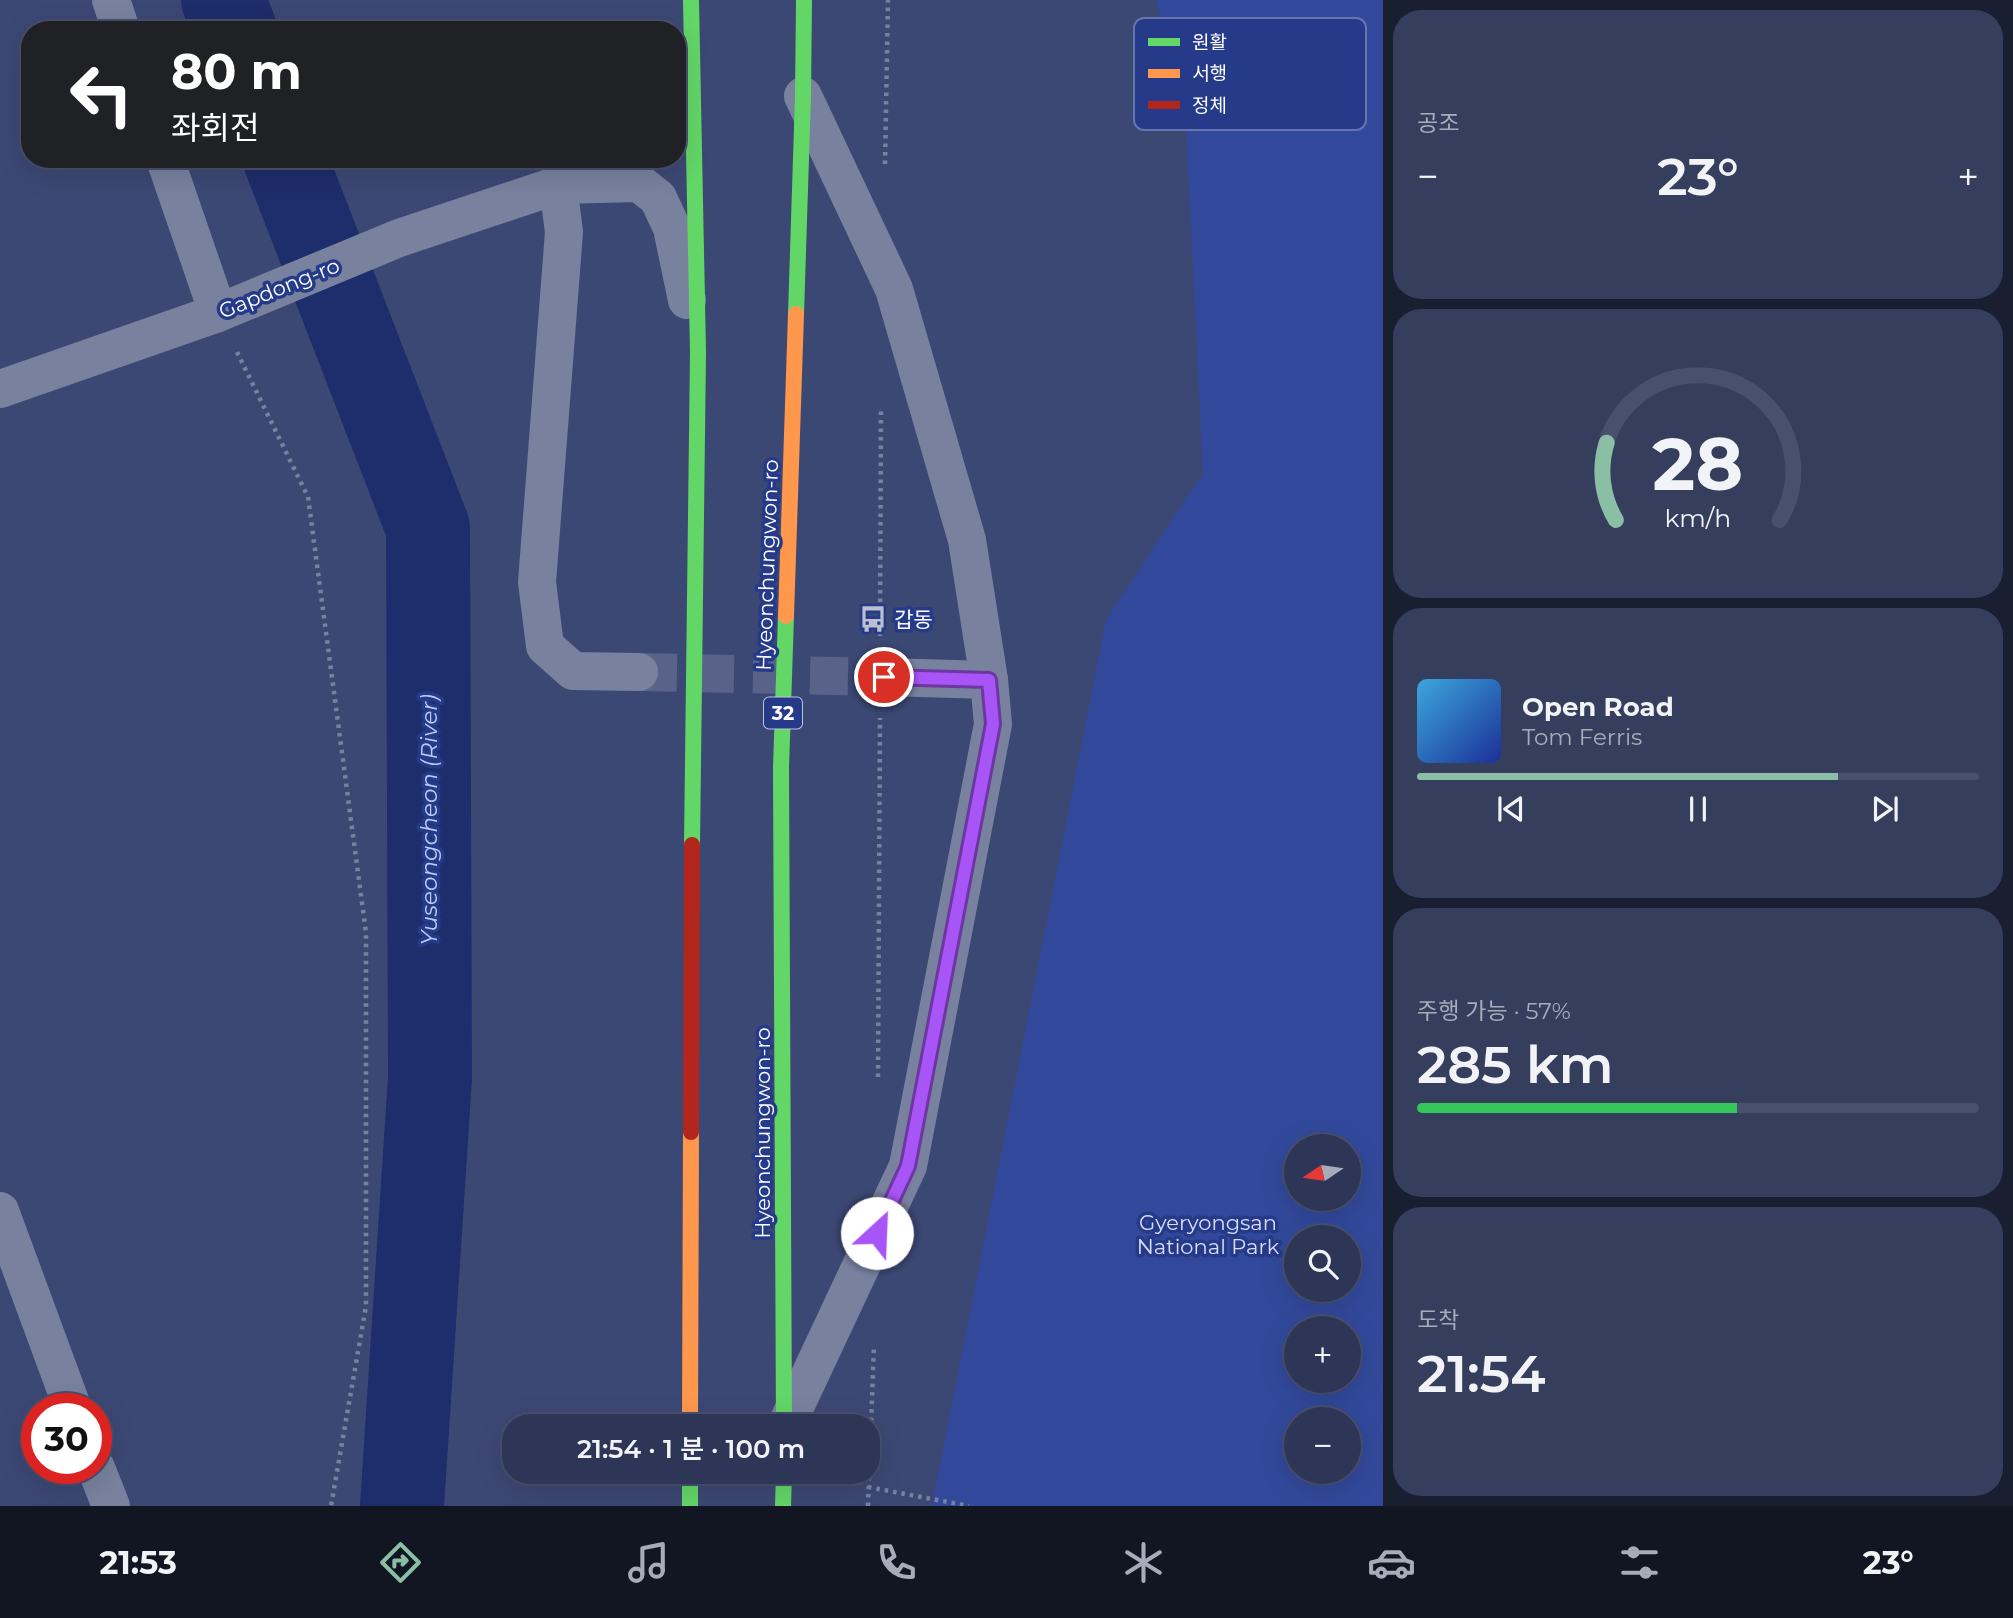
<!DOCTYPE html>
<html lang="ko">
<head>
<meta charset="utf-8">
<style>
  body { margin:0; font-family:Montserrat,"Noto Sans KR",sans-serif; background:#353e5d; color:#f1f3f6; height:100vh; display:flex; flex-direction:column; font-size:26px; white-space:nowrap }
  * { box-sizing:border-box; margin:0 }
  p { font-size:23px; color:#a7abba }
  .icon { flex:none; width:38px; height:38px; fill:none; stroke:currentColor; stroke-width:2; stroke-linecap:round; stroke-linejoin:round }
  .map { position:relative; flex:1; overflow:hidden }
  .panel { display:flex; flex-direction:column; gap:10px; padding:10px; background:#191e30; width:630px }
  .panel>* { flex:none }
  .guide { position:absolute; left:21px; top:21px; width:665px; height:147px; border-radius:28px; box-shadow:0 7px 28px #0002,0 0 0 2px #48506d; background:#202124; color:#fff; overflow:hidden }
  .needle { width:46px; rotate:257deg }
  .controls { position:absolute; left:1284px; top:1134px; display:grid; gap:14px }
  .controls a { display:grid; place-items:center; width:77px; height:77px; border-radius:50%; background:#2d3657; box-shadow:0 7px 28px #0002,0 0 0 2px #48506d; font-size:35px }
  .speed { position:absolute; left:21px; top:1393px; display:flex; gap:14px; font-size:35px; font-weight:700; text-align:center }
  .speed>* { display:grid; place-content:center; width:91px; height:91px; border-radius:50%; background:#2d3657; box-shadow:0 7px 28px #0002,0 0 0 2px #48506d; line-height:1 }
  .speed .limit { border:10px solid #d22; background:#fff; color:#111 }
  .pin { position:absolute; display:grid; place-items:center; width:60px; height:60px; color:#fff; margin:-30px; border:4px solid #fff; border-radius:50%; box-shadow:0 2px 7px #0007 }
  .me { position:absolute; width:77px; margin:-38px; rotate:25deg; stroke-linejoin:round; filter:drop-shadow(0 0 5px #0008) }
  .turn { display:flex; align-items:center; gap:24px; height:147px; padding:0 35px; font-size:32px }
  .turn .icon { width:91px; height:91px; stroke-width:2.5 }
  .turn b { display:block; font-size:49px; line-height:60px }
  .big { font-size:52px; font-weight:600; line-height:1.1 }
  .panel .tile { flex:1; display:flex; flex-direction:column; justify-content:center; gap:10px; min-width:0; padding:0 24px; border-radius:28px; background:#353e5d }
  .panel .dial { align-items:center; gap:0 }
  .dial svg { height:182px; overflow:visible; fill:none; stroke:#48506d; stroke-width:7; stroke-linecap:round; text-anchor:middle }
  .dial text { fill:#f1f3f6; stroke:none }
  .song { display:flex; align-items:center; gap:21px }
  .cover { width:84px; height:84px; border-radius:10px; background:linear-gradient(135deg,hsl(200 70% 55%),hsl(230 70% 35%)) }
  .played { height:7px; border-radius:4px; background:linear-gradient(90deg,#8abfa5 75%,#48506d 75%) }
  .keys { display:flex; justify-content:space-around; direction:ltr }
  .heat { display:flex; justify-content:space-between; align-items:center; font-size:38px; direction:ltr }
  .charge { height:10px; border-radius:5px; background:linear-gradient(90deg,#34c759 57%,#48506d 0) }
  .trip { position:absolute; left:502px; top:1414px; width:378px; height:70px; border-radius:28px; background:#2d3657; box-shadow:0 7px 28px #0002,0 0 0 2px #48506d; font-weight:600; line-height:70px; text-align:center }
  .tab-bar { display:flex; height:112px; justify-content:space-around; align-items:center; background:#121623; color:#a7abba }
  .tab-bar .icon { width:49px; height:49px }
  .tab-bar .selected { color:#8abfa5 }
  .tab-bar b { font-size:32px; color:#f1f3f6 }
  main { display:flex; flex:1; min-height:0 }
  .map>svg:first-child { display:block }
  .green { fill:#32499b; fill-rule:evenodd }
  .lines { fill:none; stroke-linecap:round; stroke-linejoin:round }
  .river { stroke:#1e2d6b; stroke-width:84 }
  .street-tunnel { stroke:#596389; stroke-width:38; stroke-dasharray:38 19; stroke-linecap:butt }
  .path { stroke:#78829f; stroke-width:4.5; stroke-dasharray:3.5 5; stroke-linecap:butt }
  .street { stroke:#78829f; stroke-width:38 }
  .fast { stroke:#63d668; stroke-width:16 }
  .slow { stroke:#ff974d; stroke-width:16 }
  .jam { stroke:#b3261e; stroke-width:16 }
  .route-casing { stroke:#6d37a1; stroke-width:18 }
  .route { stroke:#a855f7; stroke-width:12 }
  .labels { text-anchor:middle; dominant-baseline:central; stroke-width:7; stroke-linejoin:round; paint-order:stroke }
  .shield { fill:#263a8a; stroke:#bec4dc; stroke-width:2 }
  .shield-label { font-size:19px; font-weight:bold; fill:#fff }
  .street-label { font-size:21px; fill:#fff; stroke:#263a8a }
  .poi-label { font-size:21px; fill:#fff; stroke:#263a8a; text-anchor:start }
  .park-label { font-size:21px; fill:#d8def7; stroke:#263a8a }
  .water-label { font-size:23px; font-style:italic; fill:#bfcaf1; stroke:#263a8a }
  .key { fill:#263a8a; stroke:#6775ad; stroke-width:2 }
  .key-label { font-size:19px; fill:#fff }
</style>
</head>
<body>
<main>
<div class="map">
<svg width="1383" height="1506" viewBox="0 0 1383 1506">
  <rect width="100%" height="100%" fill="#3c4874"/>
  <path class="green" d="M1156,0H1383V1506H932L1106,620L1203,473L1185,105ZM1297,1146H1349V1199H1297ZM1297,1237H1349V1290H1297ZM1297,1328H1349V1381H1297ZM1297,1419H1349V1472H1297Z"/>
  <g class="lines">
    <g class="river">
      <path d="M223,0L235,30"/>
      <path d="M285,159L428,528L430,1078L402,1506"/>
    </g>
    <path class="street-tunnel" d="M639,672L884,677"/>
    <g class="path">
      <path d="M885,164L888,0"/>
      <path d="M237,352L308,497L366,933V1306L331,1506"/>
      <path d="M880,636L881,407"/>
      <path d="M878,1077L880,718"/>
      <path d="M868,1487L969,1506"/>
      <path d="M868,1506L874,1345"/>
    </g>
    <g class="street">
      <path d="M111,0L121,30"/>
      <path d="M165,159L218,313"/>
      <path d="M558,185L564,232L537,582L545,646L573,671L639,672"/>
      <path d="M0,389L218,313L399,238L558,185L639,183L658,198L672,228L687,300"/>
      <path d="M884,677L989,680"/>
      <path d="M0,1211L73,1409"/>
      <path d="M786,1426L908,1166L993,724L989,680L967,540L894,289L803,96"/>
      <path d="M96,1468L111,1506"/>
    </g>
    <g class="fast">
      <path d="M691,0L698,352L692,845"/>
      <path d="M796,314L803,96L804,0"/>
      <path d="M784,1426L781,768L786,616"/>
      <path d="M690,1472V1506"/>
      <path d="M783,1506L784,1472"/>
    </g>
    <g class="slow">
      <path d="M786,616L796,314"/>
      <path d="M690,1426L691,1132"/>
    </g>
    <path class="jam" d="M691,1132L692,845"/>
  </g>
  <g class="lines">
    <defs>
      <path id="route" d="M877,1233L908,1166L993,724L989,680L884,677"/>
    </defs>
    <use href="#route" class="route-casing"/>
    <use href="#route" class="route"/>
  </g>
  <defs>
    <symbol id="bus-bare" viewBox="-9 -9 18 18"><path d="M-5-6H5V4H4V6H2V4H-2V6H-4V4H-5ZM-3.5-4V0h7V-4ZM-3.5 1.2v1.5H-2V1.2ZM2 1.2v1.5H3.5V1.2Z" fill="#bbbfce" stroke="#263a8a" stroke-width="2.5" paint-order="stroke"/></symbol>
  </defs>
  <g fill-rule="evenodd">
    <use href="#bus-bare" x="854" y="600" width="38" height="38"/>
  </g>
  <g class="labels">
    <rect class="shield" x="764" y="697.5" width="38" height="31" rx="5"/>
    <g class="shield-label">
      <text x="783" y="713">32</text>
    </g>
    <g class="street-label">
      <text transform="translate(279 288) rotate(-22)">Gapdong-ro</text>
      <text transform="translate(767 565) rotate(-88)">Hyeonchungwon-ro</text>
      <text transform="translate(762 1133) rotate(-90)">Hyeonchungwon-ro</text>
    </g>
    <g class="poi-label">
      <text x="894" y="619">갑동</text>
    </g>
    <g class="park-label">
      <text x="1208" y="1222">Gyeryongsan<tspan x="1208" dy="24">National Park</tspan></text>
    </g>
    <g class="water-label">
      <text transform="translate(429 820) rotate(-90)">Yuseongcheon (River)</text>
    </g>
  </g>
  <rect x="1134" y="18" width="232" height="112" rx="10" class="key"/>
  <rect x="1148" y="38" width="32" height="8" fill="#63d668"/>
  <rect x="1148" y="69" width="32" height="9" fill="#ff974d"/>
  <rect x="1148" y="101" width="32" height="8" fill="#b3261e"/>
  <g class="key-label">
    <text x="1192" y="49">원활</text>
    <text x="1192" y="80">서행</text>
    <text x="1192" y="112">정체</text>
  </g>
</svg>
<div class="controls">
<a><svg class="needle" viewBox="-14 -14 28 28"><path d="M0-13l5 13h-10z" fill="#e53935"/><path d="M0 13l5-13h-10z" fill="#a7abba"/></svg></a>
<a><svg class="icon" aria-label="search" viewBox="0 0 24 24"><circle cx="10" cy="10" r="6"/><path d="M15 15l6 6"/></svg></a>
<a>+</a>
<a>−</a>
</div>
<div class="speed"><div class="limit">30</div></div>
<div class="pin" style="left:884px;top:677px;background:#d93025"><svg class="icon" aria-label="arrive" viewBox="0 0 24 24"><path d="M6 21V4h12l-3 4 3 4H6"/></svg></div>
<svg class="me" style="left:877px;top:1233px" viewBox="-20 -20 40 40"><circle r="19" fill="#fff"/><path d="M0-13L10 11 0 6-10 11z" fill="#a855f7"/></svg>
<div class="trip">21:54 · 1 분 · 100 m</div>
<div class="guide">
<div class="turn"><svg class="icon" aria-label="left" viewBox="0 0 24 24"><path d="M17 20v-9H6M10 6l-5 5 5 5"/></svg><div><b>80 m</b>좌회전</div></div>
</div>
</div>
<section class="panel">
<div class="tile"><p>공조</p>
<div class="heat"><a>−</a><b class="big">23°</b><a>+</a></div>
</div>
<div class="tile dial"><svg viewBox="0 0 100 80">
<path d="M14 69A42 42 0 1 1 86 69"/>
<path d="M14 69A42 42 0 0 1 10 35" stroke="#8abfa5"/>
<text x="50" y="56" font-size="32" font-weight="700">28</text>
<text x="50" y="72" font-size="11">km/h</text>
</svg></div>
<div class="tile">
<div class="song"><i class="cover"></i><div><b>Open Road</b><p>Tom Ferris</p></div></div>
<div class="played"></div>
<div class="keys"><svg class="icon" aria-label="previous" viewBox="0 0 24 24"><path d="M18 5L8 12l10 7zM5 5v14"/></svg><svg class="icon" aria-label="pause" viewBox="0 0 24 24"><path d="M8 5v14M16 5v14"/></svg><svg class="icon" aria-label="next" viewBox="0 0 24 24"><path d="M6 5l10 7-10 7zM19 5v14"/></svg></div>
</div>
<div class="tile"><p>주행 가능 · 57%</p><b class="big">285 km</b><div class="charge"></div></div>
<div class="tile"><p>도착</p><b class="big">21:54</b></div>
</section>
</main>
<nav class="tab-bar">
<b>21:53</b>
<svg class="icon selected" aria-label="directions" viewBox="0 0 24 24"><path d="M12 3l9 9-9 9-9-9zM9 14v-3h6M13 9l2 2-2 2"/></svg>
<svg class="icon" aria-label="music" viewBox="0 0 24 24"><path d="M9 18V5l10-2v13"/><circle cx="6" cy="18" r="3"/><circle cx="16" cy="16" r="3"/></svg>
<svg class="icon" aria-label="phone" viewBox="0 0 24 24"><path d="M5 4h4l2 5-3 2q2 4 5 5l2-3 5 2v4C11 20 4 13 5 4z"/></svg>
<svg class="icon" aria-label="climate" viewBox="0 0 24 24"><path d="M12 3v18M4 7l16 10M4 17L20 7"/></svg>
<svg class="icon" aria-label="car" viewBox="0 0 24 24"><path d="M5 17H2v-5l4-1 3-4h7l3 4 3 1v5h-3M9 17h6M6 11h13"/><circle cx="7" cy="17" r="2"/><circle cx="17" cy="17" r="2"/></svg>
<svg class="icon" aria-label="filters" viewBox="0 0 24 24"><path d="M4 7h16M4 17h16"/><circle cx="9" cy="7" r="2"/><circle cx="15" cy="17" r="2"/></svg>
<b>23°</b>
</nav>
</body>
</html>
